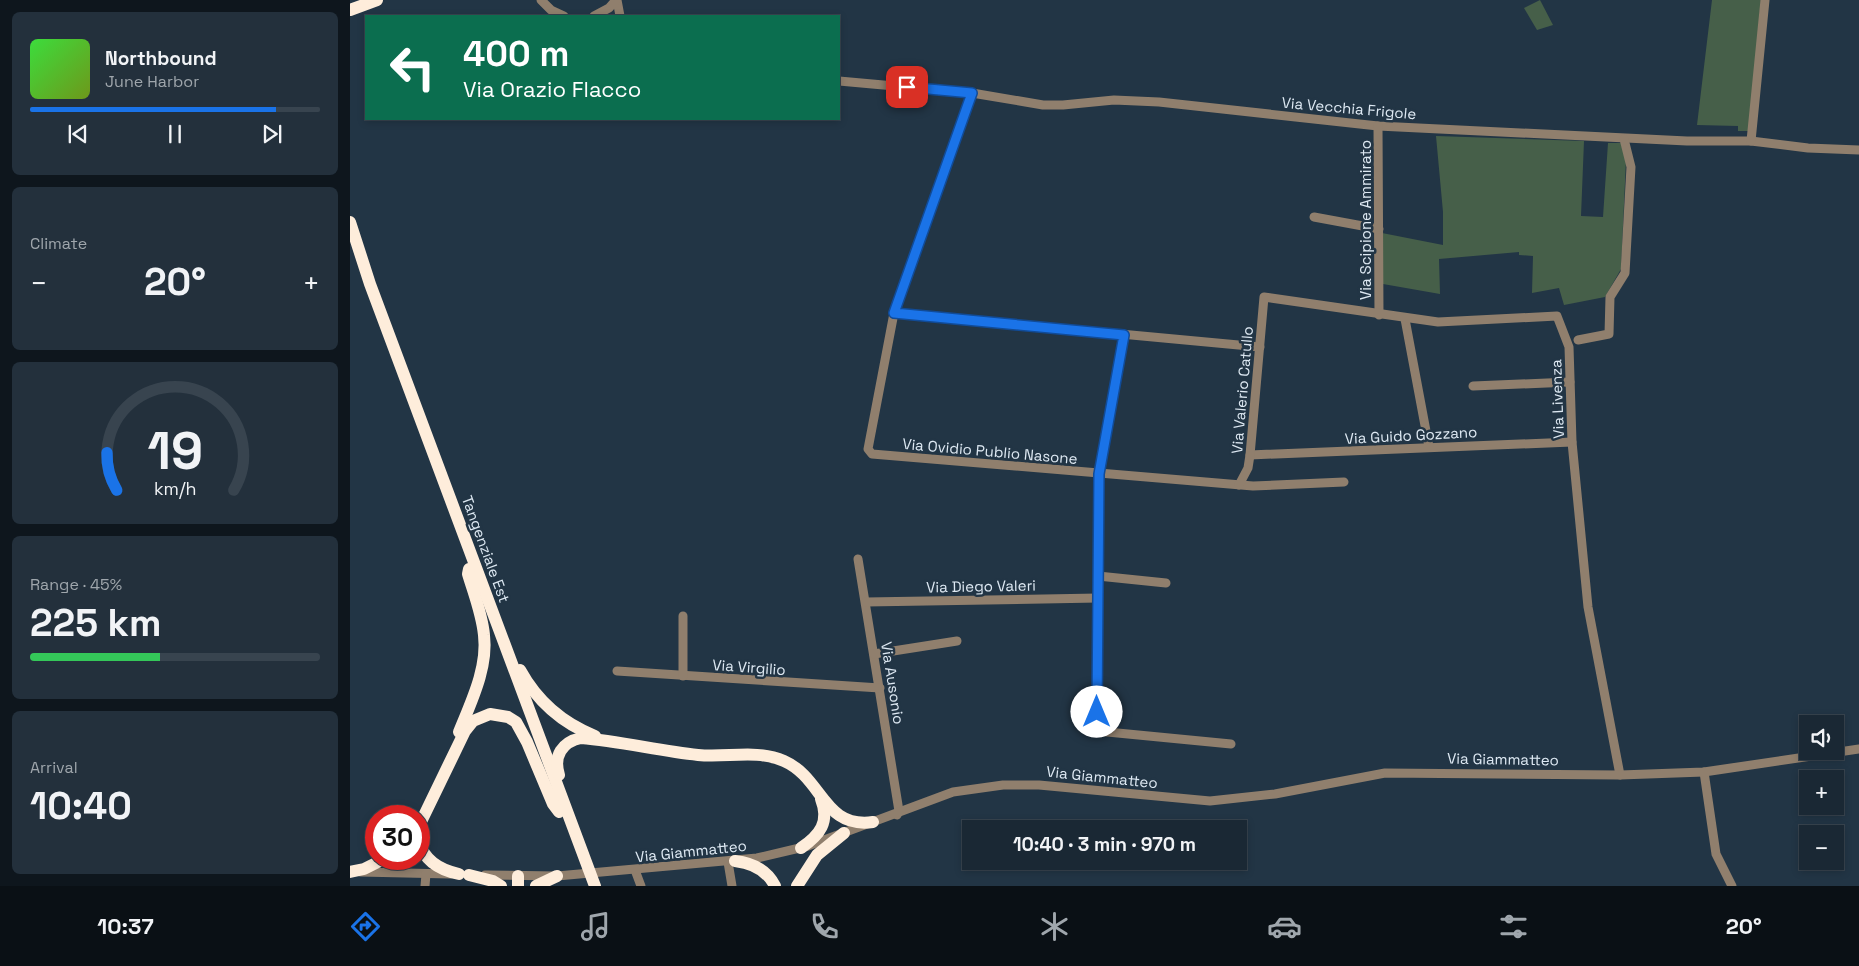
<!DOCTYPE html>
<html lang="en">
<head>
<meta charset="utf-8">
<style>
  body { margin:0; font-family:"Space Grotesk",sans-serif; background:#23303c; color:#f1f3f6; height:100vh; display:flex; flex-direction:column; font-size:19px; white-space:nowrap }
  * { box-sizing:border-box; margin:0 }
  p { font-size:16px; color:#9fa6ac }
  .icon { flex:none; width:28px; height:28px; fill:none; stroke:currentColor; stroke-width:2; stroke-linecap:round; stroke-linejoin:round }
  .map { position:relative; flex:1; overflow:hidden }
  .details { display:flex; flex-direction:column; gap:12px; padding:12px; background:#0e161d; width:350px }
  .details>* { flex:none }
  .hud { position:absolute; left:15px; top:15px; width:475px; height:105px; border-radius:0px; box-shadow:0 2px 8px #0003,0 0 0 1px #38444f; background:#0b6e4f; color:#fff; overflow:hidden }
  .tools { position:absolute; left:1449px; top:715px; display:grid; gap:10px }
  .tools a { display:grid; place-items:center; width:45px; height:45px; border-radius:0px; background:#1a2834; box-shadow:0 2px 8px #0003,0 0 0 1px #38444f; font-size:25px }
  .speed { position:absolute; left:15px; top:805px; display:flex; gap:10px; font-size:25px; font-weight:700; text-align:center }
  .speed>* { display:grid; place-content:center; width:65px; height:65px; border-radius:50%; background:#1a2834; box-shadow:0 2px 8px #0003,0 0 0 1px #38444f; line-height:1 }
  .speed .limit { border:8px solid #d22; background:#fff; color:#111 }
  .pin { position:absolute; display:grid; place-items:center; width:42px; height:42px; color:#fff; margin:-21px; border-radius:10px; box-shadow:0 2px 8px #0006 }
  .me { position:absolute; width:55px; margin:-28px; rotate:0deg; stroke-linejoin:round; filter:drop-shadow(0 0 4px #0008) }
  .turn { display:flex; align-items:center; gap:18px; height:105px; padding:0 15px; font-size:22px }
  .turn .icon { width:65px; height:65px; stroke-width:2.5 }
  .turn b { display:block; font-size:35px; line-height:42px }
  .big { font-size:38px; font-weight:700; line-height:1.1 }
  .details .tile { flex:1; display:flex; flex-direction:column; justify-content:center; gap:8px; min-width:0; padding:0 18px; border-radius:8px; background:#23303c }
  .details .dial { align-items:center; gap:0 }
  .dial svg { height:130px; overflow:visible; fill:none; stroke:#38444f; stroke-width:7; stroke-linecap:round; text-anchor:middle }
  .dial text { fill:#f1f3f6; stroke:none }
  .song { display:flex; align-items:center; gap:15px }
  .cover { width:60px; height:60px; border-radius:8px; background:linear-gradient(135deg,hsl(120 70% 55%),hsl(80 70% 35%)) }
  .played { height:5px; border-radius:2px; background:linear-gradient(90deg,#1a73e8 85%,#38444f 85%) }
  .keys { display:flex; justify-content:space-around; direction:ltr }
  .heat { display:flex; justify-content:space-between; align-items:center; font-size:28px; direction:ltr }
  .charge { height:8px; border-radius:4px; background:linear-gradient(90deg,#34c759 45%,#38444f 0) }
  .trip { position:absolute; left:612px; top:820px; width:285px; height:50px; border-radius:0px; background:#1a2834; box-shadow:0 2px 8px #0003,0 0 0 1px #38444f; font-weight:700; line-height:50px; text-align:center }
  .menu { display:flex; height:80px; justify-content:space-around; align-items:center; background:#0a1015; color:#9fa6ac }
  .menu .icon { width:35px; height:35px }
  .menu .current { color:#1a73e8 }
  .menu b { font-size:22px; color:#f1f3f6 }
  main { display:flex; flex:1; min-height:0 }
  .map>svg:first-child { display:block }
  .green { fill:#465f49 }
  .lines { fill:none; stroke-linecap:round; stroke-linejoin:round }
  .minor { stroke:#907f6d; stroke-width:9 }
  .highway { stroke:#feeddb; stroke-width:12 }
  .route-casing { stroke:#114b97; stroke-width:12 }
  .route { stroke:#1a73e8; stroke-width:9 }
  .labels { text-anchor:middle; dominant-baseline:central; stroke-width:5; stroke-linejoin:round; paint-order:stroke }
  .street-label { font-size:15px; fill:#dee9f3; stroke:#223545 }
</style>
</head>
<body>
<main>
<section class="details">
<div class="tile">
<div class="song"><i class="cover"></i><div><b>Northbound</b><p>June Harbor</p></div></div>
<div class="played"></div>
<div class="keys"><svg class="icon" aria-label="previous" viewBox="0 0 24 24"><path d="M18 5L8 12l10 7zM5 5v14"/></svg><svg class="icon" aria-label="pause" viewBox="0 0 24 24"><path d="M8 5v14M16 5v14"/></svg><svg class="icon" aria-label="next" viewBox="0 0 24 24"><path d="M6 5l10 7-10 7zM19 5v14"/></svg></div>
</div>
<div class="tile"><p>Climate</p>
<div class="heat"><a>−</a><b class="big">20°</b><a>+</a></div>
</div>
<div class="tile dial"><svg viewBox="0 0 100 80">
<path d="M14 69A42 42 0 1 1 86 69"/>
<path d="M14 69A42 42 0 0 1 8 46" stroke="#1a73e8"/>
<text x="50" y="56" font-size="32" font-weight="700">19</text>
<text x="50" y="72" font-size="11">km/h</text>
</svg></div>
<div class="tile"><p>Range · 45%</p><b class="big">225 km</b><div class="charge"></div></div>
<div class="tile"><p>Arrival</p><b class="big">10:40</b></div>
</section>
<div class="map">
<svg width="1509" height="886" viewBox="0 0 1509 886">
  <rect width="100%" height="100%" fill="#223545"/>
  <g class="green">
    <path d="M1190,0L1203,25L1187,30L1174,8Z"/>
    <path d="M1362,0H1411L1399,131H1388V126L1347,125Z"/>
    <path d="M1086,136L1234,141L1231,216L1253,217L1258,143H1271L1276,160L1271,269L1255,297L1214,305L1209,288L1182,293L1183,256L1169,255V252L1089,259L1090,294L1033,284L1032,233L1093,245V212Z"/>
  </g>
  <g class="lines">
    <g class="minor">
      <path d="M191,0L201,10L214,16"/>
      <path d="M267,0L270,16"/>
      <path d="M244,16L259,8L266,0"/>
      <path d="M489,81L622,93L693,105H713L764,100L809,102L1028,126L1337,141H1401L1458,148L1509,150"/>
      <path d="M622,93L544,313L518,449L522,454L903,486L994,482"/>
      <path d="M1028,126L1029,315"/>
      <path d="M1401,141L1415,0"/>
      <path d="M964,217L1029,229"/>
      <path d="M544,313L910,347"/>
      <path d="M1055,319L1079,447"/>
      <path d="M774,335L749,474L747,731L881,744"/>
      <path d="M1228,340L1259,334L1260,297L1275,273L1281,167L1274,139"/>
      <path d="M1123,386L1220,382"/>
      <path d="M900,455L1222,442"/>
      <path d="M889,485L898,468L900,455L914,297L1088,322L1207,316L1219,347L1222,442L1238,607L1270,775"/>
      <path d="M508,559L549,811L547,815"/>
      <path d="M748,576L816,583"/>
      <path d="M516,602L748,598"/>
      <path d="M524,654L607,641"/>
      <path d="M267,671L530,688"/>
      <path d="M333,676V616"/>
      <path d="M1354,772L1366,854L1382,886"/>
      <path d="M378,862L382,886"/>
      <path d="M285,870L291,886"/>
      <path d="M10,872L100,874"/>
      <path d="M135,875L207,876L407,858L458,846L603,792L653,785H689L860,801L925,794L1035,773L1270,775L1354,772L1509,749"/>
      <path d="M75,886L76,874"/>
    </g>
    <g class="highway">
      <path d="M0,10L27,0"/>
      <path d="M0,222L20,284L245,886"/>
      <path d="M170,670C187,701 212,723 245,736"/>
      <path d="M109,732C121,702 138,668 134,635C132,614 124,594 118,574L119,569"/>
      <path d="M209,775C203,756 212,742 231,738C270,741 309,751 348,755C377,758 406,749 434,761C473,778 473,829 523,822"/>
      <path d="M69,826L115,731L123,721L140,714L158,717L166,722L177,742L203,804L209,812"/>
      <path d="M69,841C74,861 90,870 109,874"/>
      <path d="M451,848C470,835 480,822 471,799"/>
      <path d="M385,861C403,863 417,870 425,886"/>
      <path d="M0,872L14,869L34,859"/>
      <path d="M119,875L143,881L151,886"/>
      <path d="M168,886V876"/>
      <path d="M186,886L207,876"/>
      <path d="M447,886L467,855L494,833"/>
    </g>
  </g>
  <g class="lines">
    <defs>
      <path id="route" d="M557,87L622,93L544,313L774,335L749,474L747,712"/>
    </defs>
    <use href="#route" class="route-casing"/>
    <use href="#route" class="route"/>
  </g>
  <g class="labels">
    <g class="street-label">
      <text transform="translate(999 108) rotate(5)">Via Vecchia Frigole</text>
      <text transform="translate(1015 220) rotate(-90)">Via Scipione Ammirato</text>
      <text transform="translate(892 390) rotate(-85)">Via Valerio Catullo</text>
      <text transform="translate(1207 399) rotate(-92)">Via Livenza</text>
      <text transform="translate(1061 435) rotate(-3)">Via Guido Gozzano</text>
      <text transform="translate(640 451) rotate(5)">Via Ovidio Publio Nasone</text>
      <text transform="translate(136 549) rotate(70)">Tangenziale Est</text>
      <text transform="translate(631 586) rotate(-1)">Via Diego Valeri</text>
      <text transform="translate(399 667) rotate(4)">Via Virgilio</text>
      <text transform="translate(543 683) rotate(81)">Via Ausonio</text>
      <text transform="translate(1153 759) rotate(1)">Via Giammatteo</text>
      <text transform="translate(752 777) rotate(6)">Via Giammatteo</text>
      <text transform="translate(341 851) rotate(-6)">Via Giammatteo</text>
    </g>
  </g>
</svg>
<div class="tools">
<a><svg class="icon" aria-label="sound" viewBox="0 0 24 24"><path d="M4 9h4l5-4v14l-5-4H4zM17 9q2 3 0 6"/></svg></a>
<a>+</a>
<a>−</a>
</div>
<div class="speed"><div class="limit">30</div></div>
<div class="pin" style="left:557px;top:87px;background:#d93025"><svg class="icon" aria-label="arrive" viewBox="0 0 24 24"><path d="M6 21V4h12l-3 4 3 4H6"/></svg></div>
<svg class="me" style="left:747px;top:712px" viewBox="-20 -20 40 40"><circle r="19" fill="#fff"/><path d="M0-13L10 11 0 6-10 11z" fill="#1a73e8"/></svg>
<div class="trip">10:40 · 3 min · 970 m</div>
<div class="hud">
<div class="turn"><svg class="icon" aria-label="left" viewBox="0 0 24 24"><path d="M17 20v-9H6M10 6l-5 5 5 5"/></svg><div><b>400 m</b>Via Orazio Flacco</div></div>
</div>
</div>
</main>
<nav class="menu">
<b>10:37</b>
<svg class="icon current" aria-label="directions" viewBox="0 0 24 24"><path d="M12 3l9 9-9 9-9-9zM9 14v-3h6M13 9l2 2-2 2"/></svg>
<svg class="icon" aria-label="music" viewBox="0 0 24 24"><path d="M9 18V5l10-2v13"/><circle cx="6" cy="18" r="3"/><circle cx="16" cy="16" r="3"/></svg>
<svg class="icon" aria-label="phone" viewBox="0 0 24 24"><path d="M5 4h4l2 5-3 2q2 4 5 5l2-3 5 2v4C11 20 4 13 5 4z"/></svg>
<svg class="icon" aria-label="climate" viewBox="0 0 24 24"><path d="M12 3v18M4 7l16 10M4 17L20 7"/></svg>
<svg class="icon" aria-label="car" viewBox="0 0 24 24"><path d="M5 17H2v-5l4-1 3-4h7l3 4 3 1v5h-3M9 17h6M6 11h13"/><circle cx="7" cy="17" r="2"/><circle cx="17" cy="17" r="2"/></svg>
<svg class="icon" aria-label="filters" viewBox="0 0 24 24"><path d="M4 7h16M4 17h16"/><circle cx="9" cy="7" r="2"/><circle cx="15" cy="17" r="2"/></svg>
<b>20°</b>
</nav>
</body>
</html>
